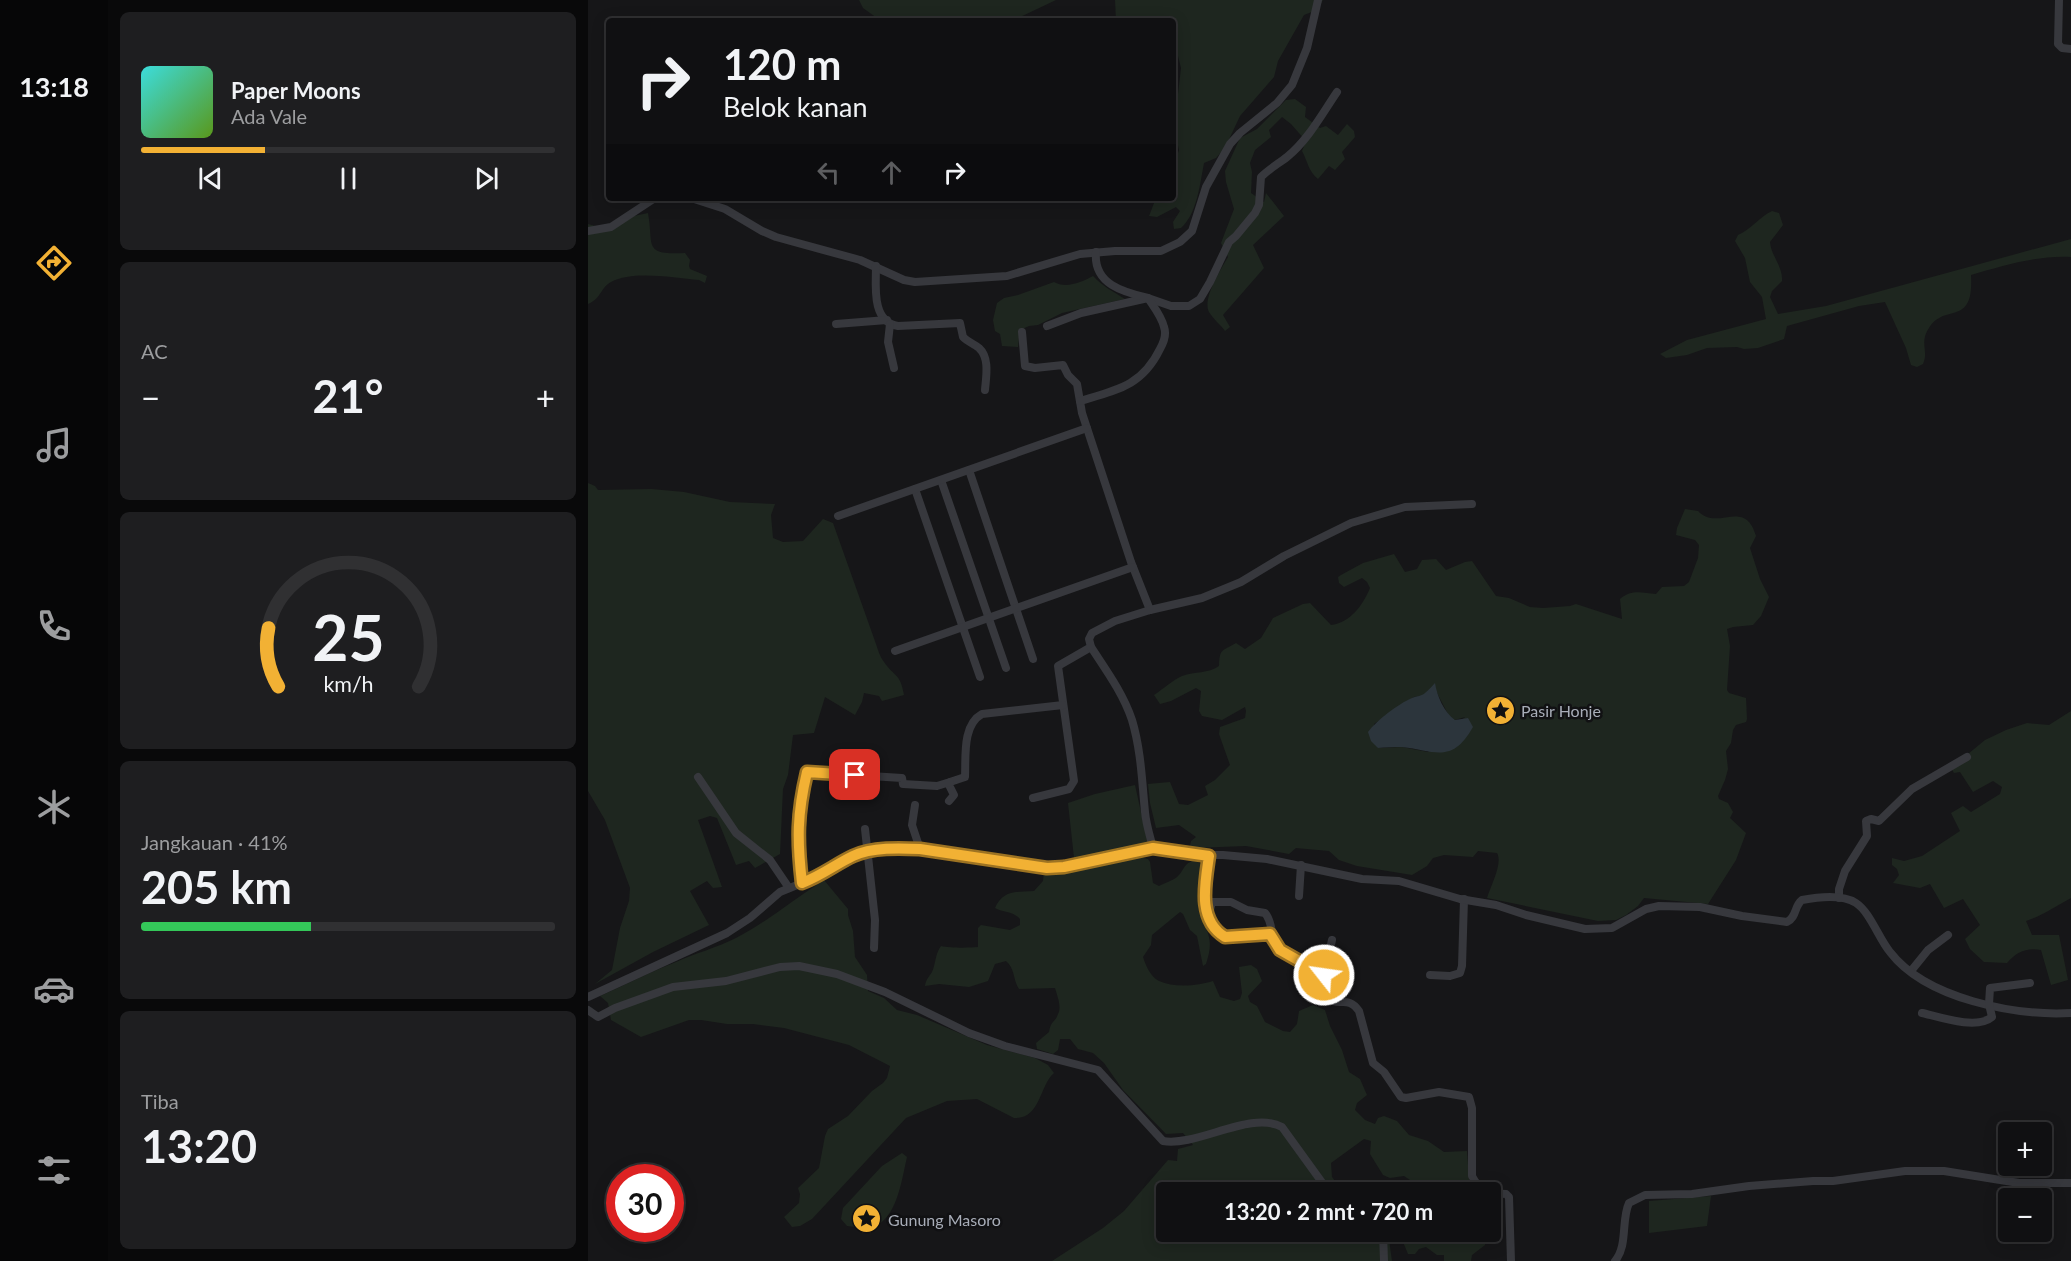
<!DOCTYPE html>
<html lang="id">
<head>
<meta charset="utf-8">
<style>
  body { margin:0; font-family:Lato,sans-serif; background:#1e1e20; color:#f1f3f6; height:100vh; display:flex; flex-direction:column; font-size:22px; white-space:nowrap }
  * { box-sizing:border-box; margin:0 }
  p { font-size:20px; color:#9c9d9f }
  .icon { flex:none; width:33px; height:33px; fill:none; stroke:currentColor; stroke-width:2; stroke-linecap:round; stroke-linejoin:round }
  .map { position:relative; flex:1; overflow:hidden }
  .sheet { display:flex; flex-direction:column; gap:12px; padding:12px; background:#09090a; width:480px }
  .sheet>* { flex:none }
  .top-card { position:absolute; left:18px; top:18px; width:570px; height:183px; border-radius:6px; box-shadow:0 3px 15px #0003,0 0 0 2px #303032; background:#101012; color:#f1f3f6; overflow:hidden }
  .controls { position:absolute; left:1410px; top:1122px; display:grid; gap:12px }
  .controls a { display:grid; place-items:center; width:54px; height:54px; border-radius:6px; background:#101012; box-shadow:0 3px 15px #0003,0 0 0 2px #303032; font-size:30px }
  .speed { position:absolute; left:18px; top:1164px; display:flex; gap:12px; font-size:30px; font-weight:700; text-align:center }
  .speed>* { display:grid; place-content:center; width:78px; height:78px; border-radius:50%; background:#101012; box-shadow:0 3px 15px #0003,0 0 0 2px #303032; line-height:1 }
  .speed .limit { border:9px solid #d22; background:#fff; color:#111 }
  .pin { position:absolute; display:grid; place-items:center; width:51px; height:51px; color:#fff; margin:-26px; border-radius:12px; box-shadow:0 3px 9px #0006 }
  .me { position:absolute; width:66px; margin:-33px; rotate:300deg; stroke-linejoin:round; filter:drop-shadow(0 0 4px #0008) }
  .turn { display:flex; align-items:center; gap:21px; height:126px; padding:0 18px; font-size:27px }
  .turn .icon { width:78px; height:78px; stroke-width:2.5 }
  .turn b { display:block; font-size:42px; line-height:51px }
  .lanes { display:flex; align-items:center; height:57px; padding:0 18px; background:#0003; justify-content:center; gap:30px; direction:ltr }
  .lanes .off { opacity:.35 }
  .big { font-size:45px; font-weight:700; line-height:1.1 }
  .sheet .card { flex:1; display:flex; flex-direction:column; justify-content:center; gap:9px; min-width:0; padding:0 21px; border-radius:9px; background:#1e1e20 }
  .sheet .dial { align-items:center; gap:0 }
  .dial svg { height:156px; overflow:visible; fill:none; stroke:#303032; stroke-width:7; stroke-linecap:round; text-anchor:middle }
  .dial text { fill:#f1f3f6; stroke:none }
  .song { display:flex; align-items:center; gap:18px }
  .cover { width:72px; height:72px; border-radius:9px; background:linear-gradient(135deg,hsl(180 70% 55%),hsl(90 70% 35%)) }
  .played { height:6px; border-radius:3px; background:linear-gradient(90deg,#f2b134 30%,#303032 30%) }
  .keys { display:flex; justify-content:space-around; direction:ltr }
  .heat { display:flex; justify-content:space-between; align-items:center; font-size:33px; direction:ltr }
  .charge { height:9px; border-radius:4px; background:linear-gradient(90deg,#34c759 41%,#303032 0) }
  .trip { position:absolute; left:568px; top:1182px; width:345px; height:60px; border-radius:6px; background:#101012; box-shadow:0 3px 15px #0003,0 0 0 2px #303032; font-weight:700; line-height:60px; text-align:center }
  main { display:flex; flex:1; min-height:0 }
  .tabs { display:flex; flex-direction:column; width:108px; justify-content:space-around; align-items:center; background:#060607; color:#9c9d9f }
  .tabs .icon { width:42px; height:42px }
  .tabs .on { color:#f2b134 }
  .tabs b { font-size:27px; color:#f1f3f6 }
  .map>svg:first-child { display:block }
  .green { fill:#1e261f; fill-rule:evenodd }
  .water { fill:#2c353c }
  .lines { fill:none; stroke-linecap:round; stroke-linejoin:round }
  .minor { stroke:#37383d; stroke-width:8 }
  .route-casing { stroke:#9d7322; stroke-width:15 }
  .route { stroke:#f2b134; stroke-width:10 }
  .labels { text-anchor:middle; dominant-baseline:central; stroke-width:5; stroke-linejoin:round; paint-order:stroke }
  .poi-label { font-size:16px; fill:#a8adb8; stroke:#111113; text-anchor:start }
</style>
</head>
<body>
<main>
<nav class="tabs">
<b>13:18</b>
<svg class="icon on" aria-label="directions" viewBox="0 0 24 24"><path d="M12 3l9 9-9 9-9-9zM9 14v-3h6M13 9l2 2-2 2"/></svg>
<svg class="icon" aria-label="music" viewBox="0 0 24 24"><path d="M9 18V5l10-2v13"/><circle cx="6" cy="18" r="3"/><circle cx="16" cy="16" r="3"/></svg>
<svg class="icon" aria-label="phone" viewBox="0 0 24 24"><path d="M5 4h4l2 5-3 2q2 4 5 5l2-3 5 2v4C11 20 4 13 5 4z"/></svg>
<svg class="icon" aria-label="climate" viewBox="0 0 24 24"><path d="M12 3v18M4 7l16 10M4 17L20 7"/></svg>
<svg class="icon" aria-label="car" viewBox="0 0 24 24"><path d="M5 17H2v-5l4-1 3-4h7l3 4 3 1v5h-3M9 17h6M6 11h13"/><circle cx="7" cy="17" r="2"/><circle cx="17" cy="17" r="2"/></svg>
<svg class="icon" aria-label="filters" viewBox="0 0 24 24"><path d="M4 7h16M4 17h16"/><circle cx="9" cy="7" r="2"/><circle cx="15" cy="17" r="2"/></svg>
</nav>
<section class="sheet">
<div class="card">
<div class="song"><i class="cover"></i><div><b>Paper Moons</b><p>Ada Vale</p></div></div>
<div class="played"></div>
<div class="keys"><svg class="icon" aria-label="previous" viewBox="0 0 24 24"><path d="M18 5L8 12l10 7zM5 5v14"/></svg><svg class="icon" aria-label="pause" viewBox="0 0 24 24"><path d="M8 5v14M16 5v14"/></svg><svg class="icon" aria-label="next" viewBox="0 0 24 24"><path d="M6 5l10 7-10 7zM19 5v14"/></svg></div>
</div>
<div class="card"><p>AC</p>
<div class="heat"><a>−</a><b class="big">21°</b><a>+</a></div>
</div>
<div class="card dial"><svg viewBox="0 0 100 80">
<path d="M14 69A42 42 0 1 1 86 69"/>
<path d="M14 69A42 42 0 0 1 9 39" stroke="#f2b134"/>
<text x="50" y="56" font-size="32" font-weight="700">25</text>
<text x="50" y="72" font-size="11">km/h</text>
</svg></div>
<div class="card"><p>Jangkauan · 41%</p><b class="big">205 km</b><div class="charge"></div></div>
<div class="card"><p>Tiba</p><b class="big">13:20</b></div>
</section>
<div class="map">
<svg width="1483" height="1261" viewBox="0 0 1483 1261">
  <rect width="100%" height="100%" fill="#161618"/>
  <g class="green">
    <path d="M271,0H468L424,21H293L275,8Z"/>
    <path d="M527,0H735L729,10L716,15L690,61L686,77L652,116L637,148L628,158L616,163C612,184 609,214 593,228L586,229L585,222L592,211L588,207L569,217L561,216L568,198H585V166L591,150L586,128L593,68L588,48H585V21H528Z"/>
    <path d="M707,99L718,107L717,117L732,128L738,126L750,135L759,124L766,131L767,137L754,152L757,159L747,170L741,166L730,179C720,171 720,162 714,151L718,141L703,124L694,117L681,130L683,137L667,150L662,163L664,172L663,193L676,202L678,193L696,216L665,245L676,268L635,315L642,327L637,331C633,325 625,319 621,312C614,299 633,269 640,257L633,243L646,209L638,182L637,171L652,138L669,129L698,100Z"/>
    <path d="M1184,211L1191,213L1195,225L1182,242C1183,256 1195,266 1194,281L1184,291L1182,297L1190,314L1238,306L1483,239V257C1450,255 1414,266 1383,275C1386,328 1357,302 1341,328C1331,343 1341,351 1335,364L1329,367L1323,365L1318,348L1297,302L1271,306L1199,326L1196,339L1170,348L1156,349L1149,347L1119,348L1099,355L1078,358L1072,354L1099,340L1178,319L1174,297L1162,282L1157,258L1147,241L1150,235C1164,229 1171,217 1184,211Z"/>
    <path d="M60,213C66,246 54,255 97,253L102,260L101,266L102,269L119,276L117,283L111,280C86,278 45,270 23,282C13,287 13,299 0,304V224L19,229L46,216Z"/>
    <path d="M505,276C514,286 526,292 537,299L474,313L450,325L441,326L432,330L430,347L414,346L412,334L407,331L405,320L409,303L416,298L430,295L466,282C478,289 494,282 505,276Z"/>
    <path d="M0,483L7,486L10,490L63,489L96,492L142,502L187,504L183,515L185,538L195,542L215,541L235,519L245,523L288,644C290,650 292,657 296,662C307,678 312,672 316,695L294,701L291,696L276,693L274,702L267,715L237,697L226,733L205,735L200,775L195,789L192,854L167,868L161,861L148,865L129,818L122,816L110,820L134,887L125,888L119,881L102,891L121,925L65,952L7,984L24,970L32,928L41,901L42,888L17,820L0,791Z"/>
    <path d="M1097,509L1110,511C1129,532 1157,497 1168,536L1162,548L1172,579L1181,597L1173,616L1165,625L1145,627L1139,629L1142,646L1139,690L1141,693L1158,698L1159,719L1158,722L1148,725L1145,730L1143,743L1138,751L1140,769L1137,780L1130,796L1131,799L1140,803L1145,812L1142,818L1158,833L1148,860L1120,904L1056,898L1050,906L1038,915L1028,920L1010,921L899,898C903,885 915,863 909,853L890,851L885,857L856,855L845,858L839,866L824,875L769,866L751,860L741,851L708,848L701,854L658,846L606,848L602,846L603,841L608,837L591,825L568,828L562,803L560,784L582,782L591,804L600,805L620,795L617,786L627,780L642,765L631,734L632,727L657,718L658,711L657,707L634,720L614,716L611,711L613,691L608,688L583,701L572,704L566,695C575,689 585,680 594,676C607,671 620,674 631,666C632,648 633,652 648,643L657,649L673,638L685,618L715,604L722,603L743,625C762,623 775,605 782,588L779,582L774,578L756,587L751,583L750,577L753,575L775,563L806,554L817,572L829,569L834,560L848,559L858,570L877,562L884,561L908,596L921,598L942,607L955,608L982,606L988,604L1034,619L1032,599C1044,589 1054,593 1068,594L1074,587L1096,586L1101,582L1110,558L1111,545L1107,540L1088,535L1089,528ZM849,693L861,716L867,720L877,717L840,752L814,747L790,748L786,724L826,697Z"/>
    <path d="M1483,711V898C1468,906 1454,916 1438,921L1444,935H1471L1480,980L1463,985L1453,950C1439,947 1428,952 1419,963L1396,962L1382,949L1377,939L1392,925L1375,899L1356,908L1342,884L1332,888L1305,883L1311,875L1309,869L1304,865V858L1316,861L1334,856L1372,831L1363,813L1375,806L1383,812L1412,794L1414,787L1405,781L1385,792L1372,772L1366,773L1361,765L1380,754L1397,740L1418,730L1439,723L1461,725Z"/>
    <path d="M547,785L560,844L486,858L480,803L507,794Z"/>
    <path d="M550,857L560,859L562,862L565,883L571,886C576,883 584,881 589,877C597,870 594,865 606,860L615,865C618,876 609,893 610,906C610,913 614,918 616,924C624,940 623,948 618,964L615,966L609,936L602,930L595,914L592,912L564,935L563,945L555,957C558,966 562,976 571,981C586,988 610,986 625,981L632,997L646,1001L652,999L654,993L651,967L663,965L669,969L674,981L660,996L662,1002L669,1006L677,1022L695,1031L702,1032L709,1024L711,1011L725,1005L737,1010L742,1026L754,1050L761,1072L772,1079L779,1095L769,1103L767,1110L777,1120L787,1124L790,1118L796,1116L809,1121L821,1135L840,1141L856,1152L879,1151L882,1192H832L822,1180L816,1176L802,1178L795,1175L782,1154L783,1141L776,1139L743,1163L744,1177L752,1188V1192H579V1232H800L804,1261H464L515,1228L536,1211L580,1160L589,1161L590,1149L605,1145L595,1133L578,1134L535,1090L516,1063L505,1053L490,1049L482,1039H472L470,1050L465,1054L449,1049L448,1043L461,1032C463,1020 467,1023 470,1014C474,1007 469,995 467,988L431,989C425,980 427,968 418,961L407,964L400,981L381,987L351,984L337,986C338,979 341,977 344,972C348,963 347,954 353,946C362,948 380,948 390,947V928L393,925L422,930L432,925V919C425,911 416,913 407,908C415,890 428,892 446,891L455,881L456,871C488,869 519,862 550,857Z"/>
    <path d="M236,880L260,909V915L265,931L267,957L279,975L280,991L296,998L309,1010L329,1015L399,1045L447,1058L460,1065L466,1073C451,1086 453,1119 426,1118L389,1099L359,1101L318,1118L224,1219L212,1226L204,1227L196,1217L211,1203L212,1194L210,1188L231,1168L237,1136L240,1129L260,1116L284,1091L295,1083L299,1078L302,1066L261,1045L196,1028L165,1024H139L113,1020H101L53,1037L23,1020L20,1003L12,996C37,985 62,972 88,962C108,953 128,948 148,938C179,922 206,899 236,880Z"/>
    <path d="M314,1153L319,1157C314,1178 309,1222 283,1227C275,1228 267,1227 259,1226L253,1219L255,1208L294,1166Z"/>
    <path d="M1123,1196L1119,1226L1061,1233V1201Z"/>
    <path d="M811,1232H888L897,1242V1245L884,1255L883,1261H856V1255H849L838,1247L831,1249L827,1254H820Z"/>
  </g>
  <path class="water" d="M847,683C849,696 856,712 867,720L880,718L885,727C864,764 848,751 814,747C806,747 798,747 790,748L783,741L780,732C789,720 810,704 824,698C829,696 834,696 837,693C841,690 844,686 847,683Z"/>
  <g class="lines">
    <g class="minor">
      <path d="M1471,0L1470,44L1474,48L1483,49"/>
      <path d="M103,198L137,209L174,231L188,237L272,260L316,280L327,282L419,276L492,254L527,251H573L592,242L604,231L618,187L642,144L652,133L689,103L704,85L719,48L730,0"/>
      <path d="M0,231L23,227L67,198"/>
      <path d="M288,266C288,285 283,322 310,326L372,323L375,337C380,342 386,344 391,348C402,358 398,377 397,390"/>
      <path d="M248,324L299,320"/>
      <path d="M302,324L300,342L306,368"/>
      <path d="M459,326L493,313L560,298L583,306H601L612,299L622,282L641,242L648,236L667,213L671,205L673,177C681,169 690,164 699,157C720,140 734,114 749,92"/>
      <path d="M434,332L437,366L447,368L475,365L480,375L489,384L494,413L543,562L562,610"/>
      <path d="M492,401C529,390 554,386 572,349C576,342 579,335 576,327C574,317 566,307 560,298C535,292 505,284 508,252"/>
      <path d="M381,470L445,659"/>
      <path d="M353,480L418,668"/>
      <path d="M327,489L392,677"/>
      <path d="M250,516L499,428"/>
      <path d="M307,651L545,567"/>
      <path d="M110,777L148,833L182,860L201,888"/>
      <path d="M445,798L481,789L486,781L470,666L503,647"/>
      <path d="M361,801L366,795L361,785L362,782L377,777C378,757 374,725 394,714L475,705"/>
      <path d="M327,805L324,825L332,849"/>
      <path d="M277,829L287,920L286,948"/>
      <path d="M565,848C562,836 558,824 557,812C554,781 553,750 544,720C535,693 518,670 503,647L501,639L504,633L527,621L562,610L614,598L653,582L696,556L763,523L817,507L884,504"/>
      <path d="M621,856C617,884 609,919 637,937L680,934L685,937"/>
      <path d="M214,883C209,840 209,814 219,772L314,778L315,784L349,786L362,782"/>
      <path d="M711,896L713,865"/>
      <path d="M1251,898V889L1257,871L1279,836L1278,821L1283,819L1291,821L1324,789L1379,757"/>
      <path d="M621,914L624,902H643L659,910L677,913C685,922 682,934 688,944C691,951 727,971 736,975"/>
      <path d="M744,940L736,975L741,999C751,1007 760,995 771,1011L785,1063L796,1072L813,1097L818,1098L851,1092L881,1097L884,1108V1176C887,1183 895,1191 903,1192"/>
      <path d="M1323,971L1340,950L1360,935"/>
      <path d="M842,975L862,976L872,973L874,966L876,899"/>
      <path d="M0,997L139,933L162,918L192,892L236,874L263,857L281,851L332,849L459,868L475,867L565,848L578,849L614,855H635L679,859L774,879L811,881L872,899L908,905L938,915L997,929L1024,928L1058,909L1071,906L1112,907L1154,916L1199,922C1209,917 1206,906 1214,900C1230,897 1254,894 1268,903C1282,912 1291,939 1302,952C1338,999 1427,1016 1483,1013"/>
      <path d="M0,1010L10,1017L27,1008L85,987L138,981L192,967L211,966L249,974L297,992L381,1033L417,1046L510,1070L575,1141C609,1147 663,1110 694,1127L741,1192"/>
      <path d="M1334,1013C1351,1017 1389,1030 1404,1017L1401,1004L1402,988L1442,983"/>
      <path d="M903,1193L918,1194L921,1197L923,1261"/>
      <path d="M795,1232L796,1261"/>
      <path d="M1027,1261C1040,1246 1033,1220 1041,1203L1057,1195L1104,1194L1161,1186L1225,1181H1245L1317,1171H1356L1431,1183H1483"/>
    </g>
  </g>
  <g class="lines">
    <defs>
      <path id="route" d="M267,775L219,772C209,814 209,840 214,883C233,876 248,864 265,856C284,847 312,848 332,849L459,868L476,867L565,848L621,856C617,884 609,920 637,937L682,934L692,950L736,975"/>
    </defs>
    <use href="#route" class="route-casing"/>
    <use href="#route" class="route"/>
  </g>
  <defs>
    <symbol id="sight-disc" viewBox="-11 -11 22 22"><circle r="9.5" fill="#f2b134" stroke="#111113"/><path d="M0-6L1.8-2.2L6-1.7L2.9 1.2L3.7 5.4L0 3.3L-3.7 5.4L-2.9 1.2L-6-1.7L-1.8-2.2Z" fill="#111"/></symbol>
  </defs>
  <g fill-rule="evenodd">
    <use href="#sight-disc" x="896" y="694" width="33" height="33"/>
    <use href="#sight-disc" x="262" y="1202" width="33" height="33"/>
  </g>
  <g class="labels">
    <g class="poi-label">
      <text x="933" y="710">Pasir Honje</text>
      <text x="300" y="1219">Gunung Masoro</text>
    </g>
  </g>
</svg>
<div class="controls">
<a>+</a>
<a>−</a>
</div>
<div class="speed"><div class="limit">30</div></div>
<div class="pin" style="left:267px;top:775px;background:#d93025"><svg class="icon" aria-label="arrive" viewBox="0 0 24 24"><path d="M6 21V4h12l-3 4 3 4H6"/></svg></div>
<svg class="me" style="left:736px;top:975px" viewBox="-20 -20 40 40"><circle r="17" fill="#f2b134" stroke="#fff" stroke-width="3"/><path d="M0-11L8 9 0 5-8 9z" fill="#fff"/></svg>
<div class="trip">13:20 · 2 mnt · 720 m</div>
<div class="top-card">
<div class="turn"><svg class="icon" aria-label="right" viewBox="0 0 24 24"><path d="M7 20v-9h11M14 6l5 5-5 5"/></svg><div><b>120 m</b>Belok kanan</div></div>
<div class="lanes"><svg class="icon off" aria-label="left" viewBox="0 0 24 24"><path d="M17 20v-9H6M10 6l-5 5 5 5"/></svg><svg class="icon off" aria-label="ahead" viewBox="0 0 24 24"><path d="M12 20V5M6 11l6-6 6 6"/></svg><svg class="icon" aria-label="right" viewBox="0 0 24 24"><path d="M7 20v-9h11M14 6l5 5-5 5"/></svg></div>
</div>
</div>
</main>
</body>
</html>
